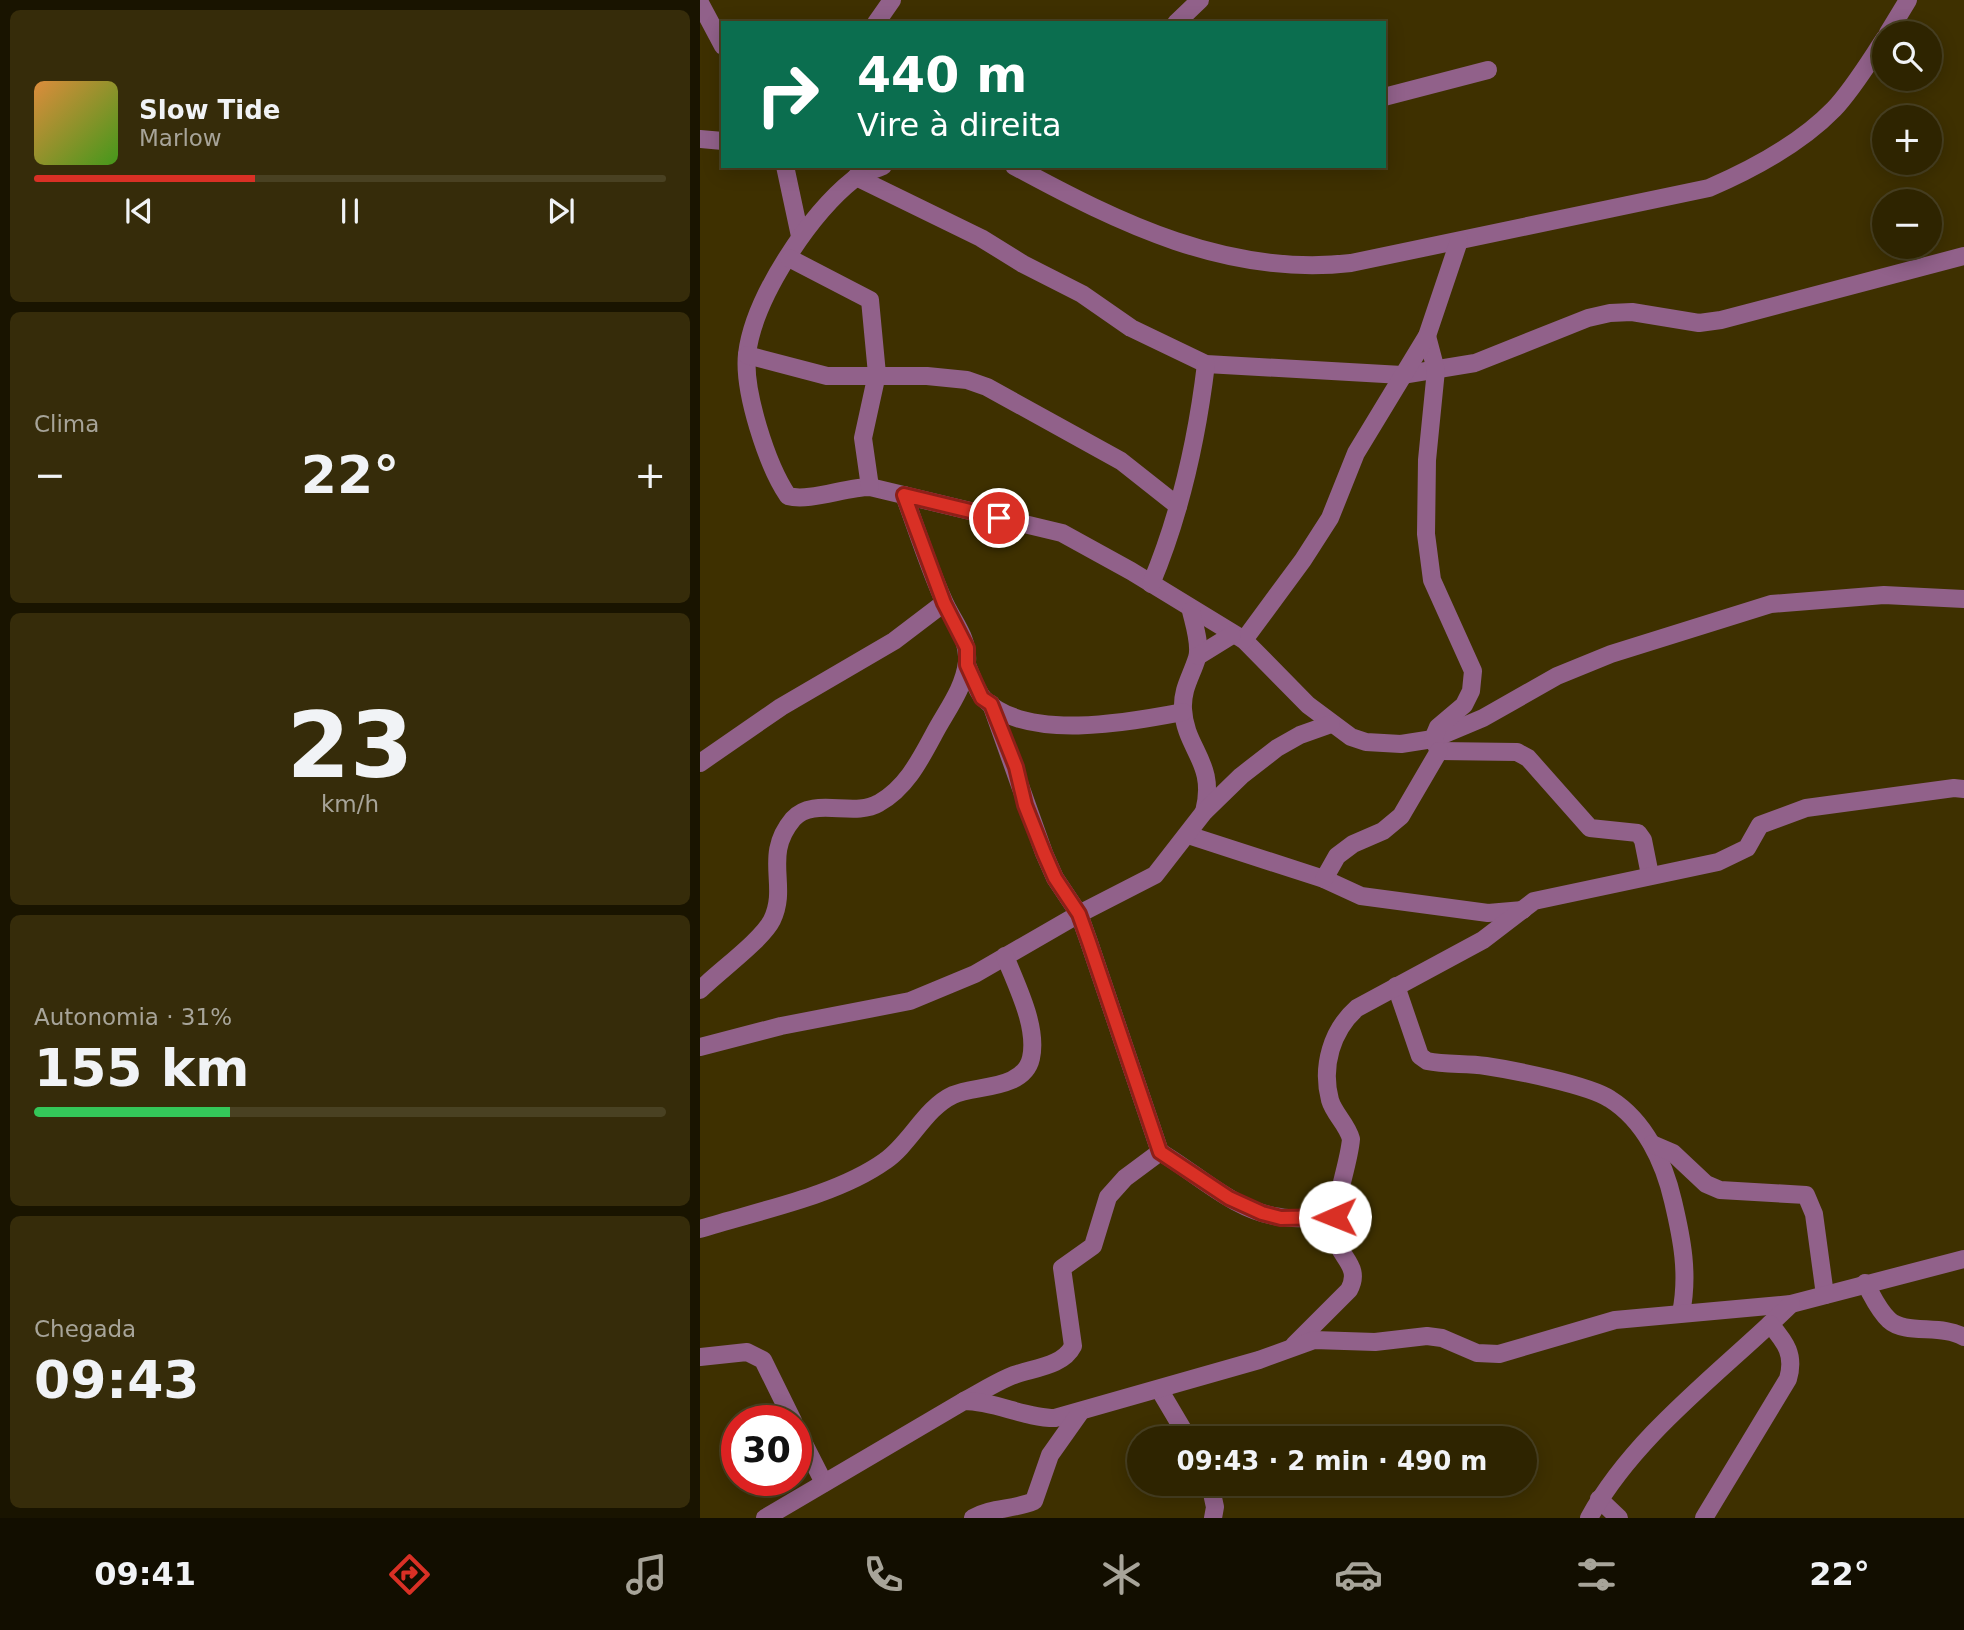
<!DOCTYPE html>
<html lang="pt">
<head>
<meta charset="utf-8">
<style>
  body { margin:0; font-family:"DejaVu Sans",sans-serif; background:#362c0a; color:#f1f3f6; height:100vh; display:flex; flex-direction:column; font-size:26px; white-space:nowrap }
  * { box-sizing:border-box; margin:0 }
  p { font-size:23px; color:#a7a499 }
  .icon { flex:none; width:38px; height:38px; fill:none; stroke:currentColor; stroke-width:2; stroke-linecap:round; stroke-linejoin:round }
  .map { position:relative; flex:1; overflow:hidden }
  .side { display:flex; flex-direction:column; gap:10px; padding:10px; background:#191400; width:700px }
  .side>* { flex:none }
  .banner { position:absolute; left:21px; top:21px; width:665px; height:147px; border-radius:0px; box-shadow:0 4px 18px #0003,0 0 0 2px #494122; background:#0b6e4f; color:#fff; overflow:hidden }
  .buttons { position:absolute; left:1172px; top:21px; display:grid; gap:14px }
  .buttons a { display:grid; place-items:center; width:70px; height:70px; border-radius:50%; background:#2e2400; box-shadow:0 4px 18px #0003,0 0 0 2px #494122; font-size:35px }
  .speed { position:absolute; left:21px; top:1405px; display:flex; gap:14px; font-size:35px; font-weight:700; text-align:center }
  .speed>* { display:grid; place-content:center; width:91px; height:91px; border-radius:50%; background:#2e2400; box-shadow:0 4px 18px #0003,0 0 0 2px #494122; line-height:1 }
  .speed .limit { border:10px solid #d22; background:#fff; color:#111 }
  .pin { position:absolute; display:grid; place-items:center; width:60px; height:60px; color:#fff; margin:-30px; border:4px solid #fff; border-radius:50%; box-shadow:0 2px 7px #0007 }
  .me { position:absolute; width:77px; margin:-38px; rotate:269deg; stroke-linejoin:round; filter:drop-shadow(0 0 5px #0008) }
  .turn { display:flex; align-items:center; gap:24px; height:147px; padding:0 21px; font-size:32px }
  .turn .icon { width:91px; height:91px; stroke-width:2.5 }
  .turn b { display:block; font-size:49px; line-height:60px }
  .big { font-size:52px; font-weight:700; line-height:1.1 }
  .side .tile { flex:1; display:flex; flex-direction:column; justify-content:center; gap:10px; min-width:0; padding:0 24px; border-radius:10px; background:#362c0a }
  .side .dial { align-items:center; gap:0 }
  .dial b { font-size:91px; line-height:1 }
  .song { display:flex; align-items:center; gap:21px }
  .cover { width:84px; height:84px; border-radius:10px; background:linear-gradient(135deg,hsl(30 70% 55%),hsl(100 70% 35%)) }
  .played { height:7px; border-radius:4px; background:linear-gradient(90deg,#d93025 35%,#494122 35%) }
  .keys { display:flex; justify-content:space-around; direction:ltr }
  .heat { display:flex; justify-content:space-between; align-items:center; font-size:38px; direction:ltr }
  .charge { height:10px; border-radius:5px; background:linear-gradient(90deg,#34c759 31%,#494122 0) }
  .trip { position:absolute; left:427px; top:1426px; width:410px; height:70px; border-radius:35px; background:#2e2400; box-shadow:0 4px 18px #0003,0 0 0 2px #494122; font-weight:700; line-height:70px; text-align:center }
  .tab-bar { display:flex; height:112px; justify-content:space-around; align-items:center; background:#120e00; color:#a7a499 }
  .tab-bar .icon { width:49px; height:49px }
  .tab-bar .on { color:#d93025 }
  .tab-bar b { font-size:32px; color:#f1f3f6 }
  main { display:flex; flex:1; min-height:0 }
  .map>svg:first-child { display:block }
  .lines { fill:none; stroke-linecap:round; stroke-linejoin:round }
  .minor { stroke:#91618a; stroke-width:18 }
  .route-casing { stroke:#8d1f18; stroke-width:18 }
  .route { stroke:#d93025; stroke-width:12 }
</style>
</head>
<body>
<main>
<section class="side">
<div class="tile">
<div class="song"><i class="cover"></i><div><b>Slow Tide</b><p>Marlow</p></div></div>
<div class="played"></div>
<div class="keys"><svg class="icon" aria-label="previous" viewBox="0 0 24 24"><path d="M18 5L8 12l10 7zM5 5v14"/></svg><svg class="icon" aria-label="pause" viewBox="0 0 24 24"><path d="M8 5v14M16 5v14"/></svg><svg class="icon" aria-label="next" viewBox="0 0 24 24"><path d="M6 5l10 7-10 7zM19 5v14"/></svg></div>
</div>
<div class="tile"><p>Clima</p>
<div class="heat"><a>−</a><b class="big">22°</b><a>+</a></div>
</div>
<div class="tile dial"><b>23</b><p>km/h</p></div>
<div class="tile"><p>Autonomia · 31%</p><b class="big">155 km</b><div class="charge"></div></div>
<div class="tile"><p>Chegada</p><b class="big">09:43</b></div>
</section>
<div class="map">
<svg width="1264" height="1518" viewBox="0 0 1264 1518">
  <rect width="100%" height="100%" fill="#3e3000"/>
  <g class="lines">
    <g class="minor">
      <path d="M0,3L23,46"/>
      <path d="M176,23L192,0"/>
      <path d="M476,23L500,0"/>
      <path d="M1188,33L1208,0"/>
      <path d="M684,97L788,70"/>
      <path d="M0,139L23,141"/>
      <path d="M85,166L100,236"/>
      <path d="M183,166C174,170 162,172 154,179C110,214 54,297 47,354C43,391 67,465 88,496C109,502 146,487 170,487L362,533L431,571L544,640L608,705L651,737L666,742L701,744L733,739L783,718L857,676L911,654L1071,604L1184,595L1264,599"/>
      <path d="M314,166C419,223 528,277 651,263L1009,188C1053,169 1100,144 1134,109C1153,89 1169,62 1185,38"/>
      <path d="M156,177L281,238L323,264L382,294L431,328L506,364L702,375L775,363L888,318L910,313L932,312L999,323L1021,320L1264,256"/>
      <path d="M89,258L170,300L177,374L163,438L170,487"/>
      <path d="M727,336L736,370L727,460L726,534L732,580L773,671L771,691L764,705L738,727L733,739L739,751"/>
      <path d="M47,355L127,376H227L267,380L287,387L421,461L478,506"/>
      <path d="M451,584C480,515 497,439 506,364"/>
      <path d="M491,611C494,624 501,645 497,658C491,677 482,689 483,709C485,750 517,762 504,812"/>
      <path d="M544,640L603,560L630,518L656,453L727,336L759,241"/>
      <path d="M498,656L532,635"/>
      <path d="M267,665C272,676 276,691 284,699C326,742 430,722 483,712"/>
      <path d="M291,704L344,853L355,878L379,914L389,942L460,1152C498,1174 534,1211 580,1217C597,1220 617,1217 635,1217"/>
      <path d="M739,751L817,752L828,758L890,828L938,833L943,840L950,875"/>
      <path d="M0,763L81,707L194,641L244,603"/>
      <path d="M488,835L624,879L661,896L788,913L823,910"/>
      <path d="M624,879L637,856L653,844L683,831L701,816L739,751"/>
      <path d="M696,986L720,1056L727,1061C746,1065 766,1063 786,1066C813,1070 889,1085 910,1099C945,1121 964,1162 973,1201C982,1239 989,1274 981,1313"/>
      <path d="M0,990C18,972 62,940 72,920C89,885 62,856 93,819C113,796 154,818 179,803C206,788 220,760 234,734C246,711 264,689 267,662C269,637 252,621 243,599C228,565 217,530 204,495"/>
      <path d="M0,1047L81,1026L210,1001L275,974L379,914L455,875L504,812L541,776L577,748L600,735L631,724"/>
      <path d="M952,1144L973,1153L1006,1184L1020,1190L1106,1195L1114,1214L1125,1295"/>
      <path d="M0,1229C57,1211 136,1196 185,1161C210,1144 225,1108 253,1095C275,1085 324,1090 331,1058C338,1026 316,985 305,956"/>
      <path d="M1165,1283C1172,1295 1178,1310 1189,1320C1205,1335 1242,1324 1264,1337"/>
      <path d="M594,1345L649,1290C662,1266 639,1258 635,1236C630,1212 649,1166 651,1139C647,1124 634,1114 630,1100C621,1066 632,1030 657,1008L783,940L834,901L1018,862L1047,848L1060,825L1106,808L1254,788L1264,789"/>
      <path d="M0,1357L47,1352L63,1360L93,1421"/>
      <path d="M459,1389L488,1438"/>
      <path d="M264,1401C279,1393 293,1384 309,1377C329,1368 362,1368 373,1346L362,1268L393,1246L408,1197L425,1178L460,1152"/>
      <path d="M96,1428L124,1483"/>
      <path d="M510,1484L515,1507L513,1518"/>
      <path d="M899,1499L919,1518"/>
      <path d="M65,1518L264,1401C295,1401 324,1418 355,1418L559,1360L614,1340L675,1342L727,1336L742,1338L777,1353L799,1354L915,1320L1091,1304L1264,1259"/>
      <path d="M273,1518C291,1507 314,1510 334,1501L350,1455L379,1414"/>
      <path d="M889,1518C935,1434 1024,1370 1091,1304"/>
      <path d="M1004,1518L1088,1379C1095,1355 1086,1343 1070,1324"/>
    </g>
  </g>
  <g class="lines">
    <defs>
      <path id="route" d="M299,518L204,495L244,603L267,648V665L282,698L291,704L316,767L325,805L344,853L355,878L379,914L389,942L460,1152L529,1198L562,1213L581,1218L635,1217"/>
    </defs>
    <use href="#route" class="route-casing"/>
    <use href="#route" class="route"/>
  </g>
</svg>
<div class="buttons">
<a><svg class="icon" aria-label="search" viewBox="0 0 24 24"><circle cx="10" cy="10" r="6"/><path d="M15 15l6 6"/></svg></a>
<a>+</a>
<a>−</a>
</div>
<div class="speed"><div class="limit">30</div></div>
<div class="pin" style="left:299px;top:518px;background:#d93025"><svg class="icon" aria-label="arrive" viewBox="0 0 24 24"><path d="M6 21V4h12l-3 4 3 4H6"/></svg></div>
<svg class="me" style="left:635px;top:1217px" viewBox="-20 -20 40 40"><circle r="19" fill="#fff"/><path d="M0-13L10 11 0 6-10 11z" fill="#d93025"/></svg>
<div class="trip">09:43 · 2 min · 490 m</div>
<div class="banner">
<div class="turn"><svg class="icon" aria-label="right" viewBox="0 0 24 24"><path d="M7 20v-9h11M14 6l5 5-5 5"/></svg><div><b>440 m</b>Vire à direita</div></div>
</div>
</div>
</main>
<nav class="tab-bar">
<b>09:41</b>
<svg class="icon on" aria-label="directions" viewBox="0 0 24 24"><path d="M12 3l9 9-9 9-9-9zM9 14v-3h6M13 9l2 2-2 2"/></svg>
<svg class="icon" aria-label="music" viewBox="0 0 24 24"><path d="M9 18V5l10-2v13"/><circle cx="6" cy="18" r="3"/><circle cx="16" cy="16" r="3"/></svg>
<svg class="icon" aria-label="phone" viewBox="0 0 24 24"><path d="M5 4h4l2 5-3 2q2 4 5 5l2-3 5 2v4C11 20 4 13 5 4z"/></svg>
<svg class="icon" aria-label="climate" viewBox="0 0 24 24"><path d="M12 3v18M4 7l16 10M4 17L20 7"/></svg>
<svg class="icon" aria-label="car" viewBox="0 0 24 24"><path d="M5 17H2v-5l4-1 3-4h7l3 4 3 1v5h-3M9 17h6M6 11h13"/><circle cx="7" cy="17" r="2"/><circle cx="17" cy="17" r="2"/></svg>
<svg class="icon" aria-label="filters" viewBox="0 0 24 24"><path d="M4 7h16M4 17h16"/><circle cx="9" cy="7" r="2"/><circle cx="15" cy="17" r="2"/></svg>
<b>22°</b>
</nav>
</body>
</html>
